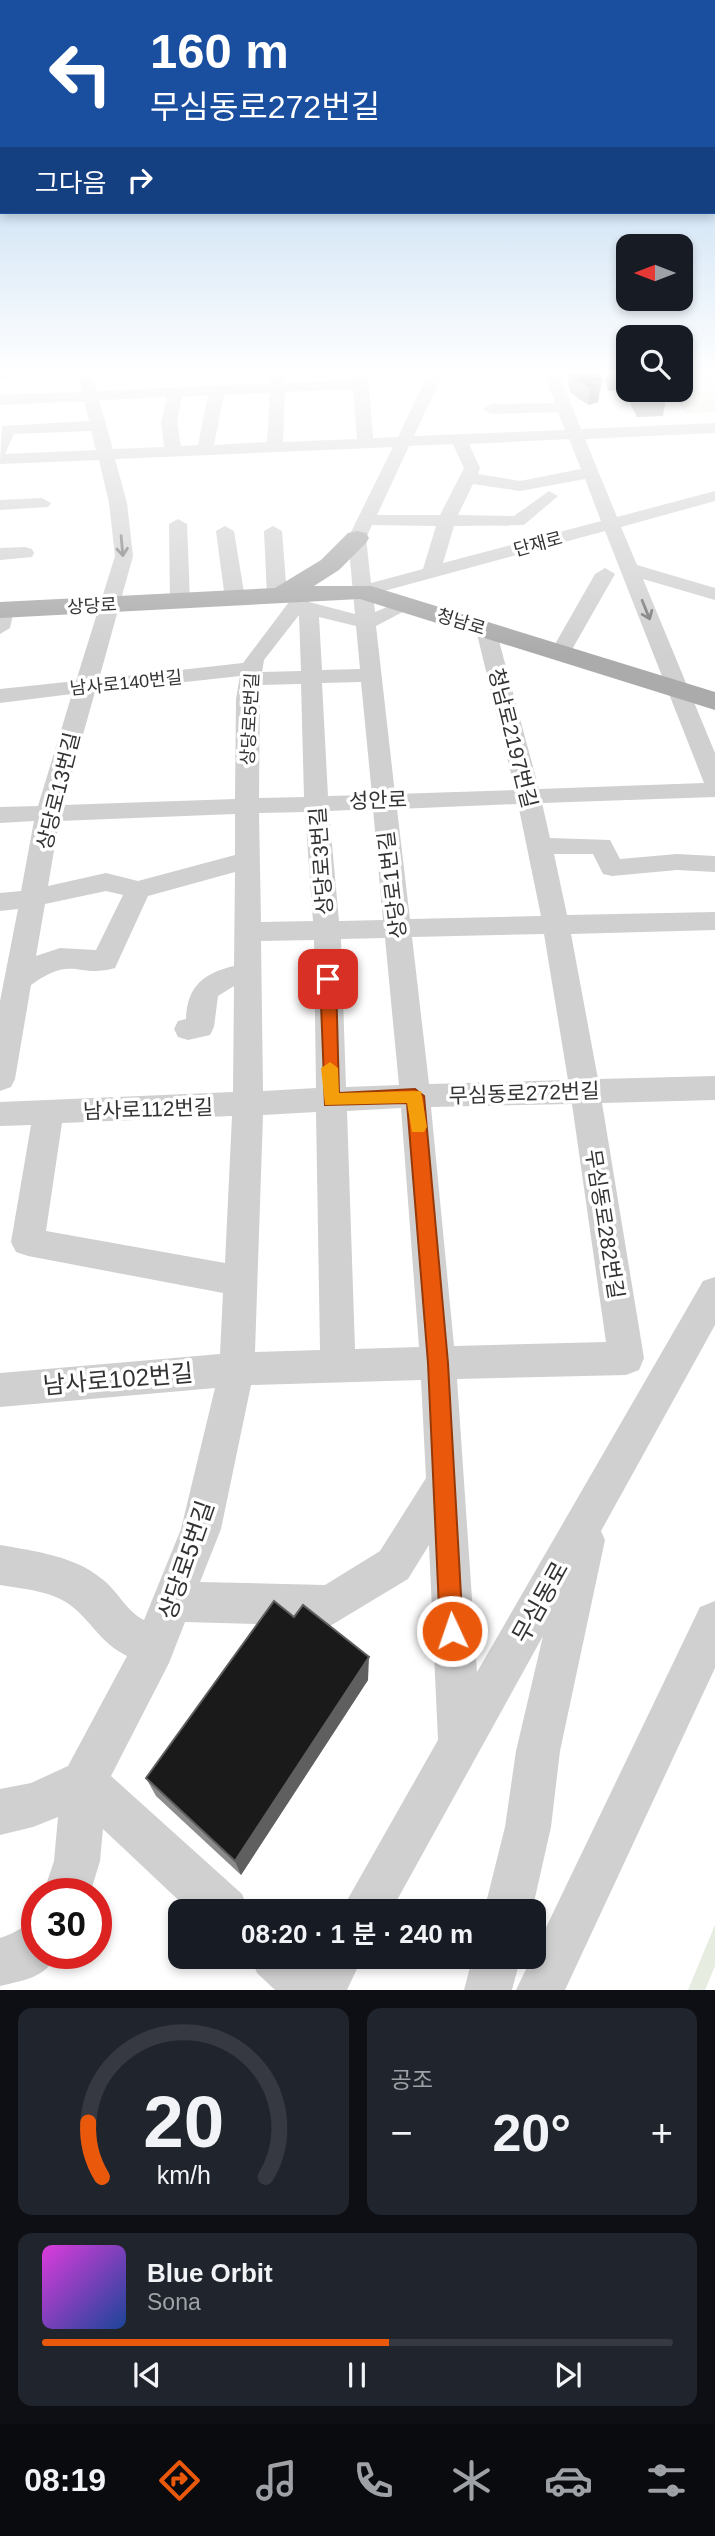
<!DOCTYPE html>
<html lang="ko">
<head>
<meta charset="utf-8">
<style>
  body { margin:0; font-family:Helvetica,"Noto Sans KR",sans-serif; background:#20242c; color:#f1f3f6; height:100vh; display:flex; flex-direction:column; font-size:26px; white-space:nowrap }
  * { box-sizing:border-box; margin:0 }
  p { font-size:23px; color:#9ea1a6 }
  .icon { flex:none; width:38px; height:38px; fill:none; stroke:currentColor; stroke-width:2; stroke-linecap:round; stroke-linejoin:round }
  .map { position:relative; height:1990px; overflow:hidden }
  .panel { display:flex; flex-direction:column; gap:18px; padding:18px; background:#0d0f14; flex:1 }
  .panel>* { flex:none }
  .top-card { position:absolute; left:0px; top:0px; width:716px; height:214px; box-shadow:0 4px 10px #0003; background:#1a4fa0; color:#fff; overflow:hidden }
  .needle { width:46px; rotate:270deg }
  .controls { position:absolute; left:616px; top:234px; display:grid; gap:14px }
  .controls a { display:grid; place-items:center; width:77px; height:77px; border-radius:14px; background:#171b24; box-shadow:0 4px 10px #0003; font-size:35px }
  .speed { position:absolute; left:21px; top:1878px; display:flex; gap:14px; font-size:35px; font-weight:700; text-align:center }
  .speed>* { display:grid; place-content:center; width:91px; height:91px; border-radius:50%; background:#171b24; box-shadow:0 4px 10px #0003; line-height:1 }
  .speed .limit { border:10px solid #d22; background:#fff; color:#111 }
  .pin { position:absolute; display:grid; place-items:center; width:60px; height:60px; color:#fff; margin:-30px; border-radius:14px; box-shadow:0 4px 10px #0006 }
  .me { position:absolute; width:77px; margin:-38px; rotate:357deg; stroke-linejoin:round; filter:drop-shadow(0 0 5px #0008) }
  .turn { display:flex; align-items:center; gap:24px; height:147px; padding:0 35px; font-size:32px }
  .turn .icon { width:91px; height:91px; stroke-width:2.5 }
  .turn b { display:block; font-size:49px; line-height:60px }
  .then { display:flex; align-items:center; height:66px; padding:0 35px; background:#0003; gap:14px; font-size:26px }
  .big { font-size:52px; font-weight:600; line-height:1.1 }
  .panel .card { flex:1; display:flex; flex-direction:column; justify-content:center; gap:10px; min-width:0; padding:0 24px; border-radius:14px; background:#20242c }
  .panel .dial { align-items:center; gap:0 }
  .dial svg { height:182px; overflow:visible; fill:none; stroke:#363941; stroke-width:7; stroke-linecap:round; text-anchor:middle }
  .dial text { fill:#f1f3f6; stroke:none }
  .song { display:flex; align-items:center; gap:21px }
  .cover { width:84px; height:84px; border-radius:10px; background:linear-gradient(135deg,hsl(300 70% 55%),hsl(220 70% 35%)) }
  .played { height:7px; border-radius:4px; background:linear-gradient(90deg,#ea580c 55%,#363941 55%) }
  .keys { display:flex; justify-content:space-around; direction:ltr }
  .heat { display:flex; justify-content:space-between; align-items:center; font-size:38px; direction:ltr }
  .panel .tiles { flex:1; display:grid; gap:18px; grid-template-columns:1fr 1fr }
  .card:last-child { grid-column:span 2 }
  .trip { position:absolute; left:168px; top:1899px; width:378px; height:70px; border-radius:14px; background:#171b24; box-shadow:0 4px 10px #0003; font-weight:600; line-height:70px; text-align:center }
  .menu { display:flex; height:112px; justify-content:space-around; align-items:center; background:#090b0e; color:#9ea1a6 }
  .menu .icon { width:49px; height:49px }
  .menu .current { color:#ea580c }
  .menu b { font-size:32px; color:#f1f3f6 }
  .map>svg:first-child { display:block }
  .green { fill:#e6ecdf }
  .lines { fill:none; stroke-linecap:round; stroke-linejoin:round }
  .minor { fill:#d0d0d0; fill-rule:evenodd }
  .major { fill:#ababab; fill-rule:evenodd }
  .wall { fill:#8c8c8c }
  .shaded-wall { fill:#5f5f5f }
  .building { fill:#1a1a1a; stroke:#5f5f5f; stroke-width:2 }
  .oneway { stroke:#7a7a7a }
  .route { fill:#ea580c; stroke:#983908; stroke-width:2 }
  .slow { fill:#f59e0b }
  .labels { text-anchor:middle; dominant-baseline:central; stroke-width:7; stroke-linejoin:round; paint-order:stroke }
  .far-street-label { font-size:18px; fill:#333; stroke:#fff }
  .street-label { font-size:21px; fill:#333; stroke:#fff }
  .near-street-label { font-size:24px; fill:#333; stroke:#fff }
</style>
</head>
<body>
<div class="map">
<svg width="715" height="1990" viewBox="0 0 715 1990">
  <rect width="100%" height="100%" fill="#fff"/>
  <g class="green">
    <path d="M681,374H715V412L686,414L671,390H681Z"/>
    <path d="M715,1925V1966L705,1990H688Z"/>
  </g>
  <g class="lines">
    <g class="minor">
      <path d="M0,374H18L3,381Z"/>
      <path d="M78,374H93L97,391L270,383V374H286L285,383L353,380L352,374H368L373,438L398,437L428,374H443L414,436L565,430L558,412L491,414L483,409L491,404L555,403L544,374H559L581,429L715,423V433L585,439L617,517L715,491V501L621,527L637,565L715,588V600L643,579L715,753V797L542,803L550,838L610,840L620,859L677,854L715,856V872L677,870L612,876L603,874L593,854H554L567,915L715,912V930L571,934L598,1079L715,1076V1100L602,1103L644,1358L639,1370L626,1375L457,1379L477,1672L703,1281L715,1277V1325L601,1531L605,1540L560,1751L551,1827L532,1911H484L505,1827L516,1751L543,1636L391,1911H341L438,1740L429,1545L408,1579L330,1626L185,1622L169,1663L111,1776L242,1894L249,1911H190L103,1829L100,1861L90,1894H43L54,1861L58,1817L33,1827L0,1835V1789L31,1783L68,1766L127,1656C100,1642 95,1626 74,1608C55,1591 24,1589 0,1585V1545C34,1551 75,1556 102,1579C118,1591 126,1611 144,1620L181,1529L215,1388L0,1407V1373L220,1354L223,1293L28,1256L16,1252L11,1242L31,1125L0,1126V1102L233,1092L234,986L218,996L214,1027L210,1035L188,1040L178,1037L174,1029L178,1021L186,1019C187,986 204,973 234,966L235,872L148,896L115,968C77,979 74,954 31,985L15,1079L11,1087L0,1091V1001L18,909L0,911V893L21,891L34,821L0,823V807L38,806L72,694L0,703V689L76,681L115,556L109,503L99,460L0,464L2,426L89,421L84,401L0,405V395L82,392ZM353,389L357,439L283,442L285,392ZM270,393L267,442L214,445L224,395ZM208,395L198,445L181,446L177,422L182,397ZM167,397L161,422L164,447L113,449L99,400ZM91,431L96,450L5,454L14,434ZM569,439L581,469L520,481L478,474L480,468L469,444ZM453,444L464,468L440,515H377L409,446ZM393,447L348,538L355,614L309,602L315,594L312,590H298L243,663L99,679L133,556L127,503L115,459ZM585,479L601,521L443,563L454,526L524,525L558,496L549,491L514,516L458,515L473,484L520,491ZM372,525L436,526L423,569L371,583L366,538ZM605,531L704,783L539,789L496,630L486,624L476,630L515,790L395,794L376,626L416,605L406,599L375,612L373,594ZM299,615L301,671L262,672L264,660ZM319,617L356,626L360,669L322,670ZM240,676L236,699L235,799L63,805L95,692ZM361,682L372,795L328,796L322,683ZM301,684L304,797L259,798L260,685ZM518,804L541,916L410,919L397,809ZM373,809L383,920L339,921L329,811ZM305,812L313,921L261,922L259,813ZM235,814V855L138,881L106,873L48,886L59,821ZM106,891L123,895L96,950L60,948L36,956L45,904ZM544,934L568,1080L429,1084L412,937ZM385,938L399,1085L346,1087L341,939ZM314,940L316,1088L263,1091L261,941ZM572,1104L606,1342L454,1346L431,1107ZM401,1108L419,1347L355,1349L347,1111ZM316,1112L320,1350L255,1352L263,1115ZM232,1116L225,1263L46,1231L62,1123ZM421,1380L426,1478L380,1551L325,1585L200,1582L221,1529L251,1385Z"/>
      <path d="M42,498L51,503L48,507L0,510V500Z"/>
      <path d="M178,519L187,524L190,601L180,607L170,601L169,524Z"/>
      <path d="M225,526L234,531L245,599L235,605L225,599L216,531Z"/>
      <path d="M273,526L282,531L287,596L277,602L267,596L264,531Z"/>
      <path d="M25,547L32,549L34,553L32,557L0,560V548Z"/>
      <path d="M605,568L615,574L570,653L560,659L553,657L550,653L595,574Z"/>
      <path d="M4,604L14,610L10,628L0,634V605Z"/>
      <path d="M715,1601V1668L565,1990H516L700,1607Z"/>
      <path d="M37,1920V1953H57C47,1978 24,1980 0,1986V1938C14,1934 23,1926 37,1920Z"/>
      <path d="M250,1956H363L347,1990H275L257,1973Z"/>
      <path d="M473,1956H521L512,1990H464Z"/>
    </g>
    <path class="major" d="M357,531L366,533L369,538L366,543L339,570L314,586H371L715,692V710L360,599L0,618V602L275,588L321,560L348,533Z"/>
  </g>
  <g class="wall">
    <path d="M569,374H599L602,381L598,402L588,405L571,393L568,385Z"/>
    <path d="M606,374H628V390H657L660,395L666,399L663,416L637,417L623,389L608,391L605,379Z"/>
    <path d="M294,1617L368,1680L241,1875L156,1796L146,1778Z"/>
  </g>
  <g class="shaded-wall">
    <path d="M616,374H626L623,389L608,391L610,375Z"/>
    <path d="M600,386L598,402L588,405L590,388Z"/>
    <path d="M369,1657L368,1680L241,1875L235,1861Z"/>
  </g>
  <g class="building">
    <path d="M572,374H599L602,381L591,382L600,386L590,388L573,377Z"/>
    <path d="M635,390H657L660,395L666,399L640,401Z"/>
    <path d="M274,1601L294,1617L303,1605L369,1657L235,1861L146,1778Z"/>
  </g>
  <defs><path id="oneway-shaft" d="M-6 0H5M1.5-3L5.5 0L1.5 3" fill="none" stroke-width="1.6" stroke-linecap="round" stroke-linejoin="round" transform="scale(1.75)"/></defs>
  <g class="oneway">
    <use href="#oneway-shaft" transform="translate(122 546) rotate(85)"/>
    <use href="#oneway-shaft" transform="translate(646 610) rotate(68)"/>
  </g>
  <linearGradient id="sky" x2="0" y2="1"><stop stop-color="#9ec6ea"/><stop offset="0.57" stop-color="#fff"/><stop offset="1" stop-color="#fff" stop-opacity="0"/></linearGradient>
  <rect width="715" height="653" fill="url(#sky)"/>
  <path class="route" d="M328,974L336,979L339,1093L415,1089L424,1096L448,1363L463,1631L460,1640L452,1643L443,1640L440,1631L428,1363L407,1103L325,1105L320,979Z"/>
  <path class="slow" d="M330,1062L338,1068L339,1093L421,1091L427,1127L424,1132H412L407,1103L325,1105L321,1068Z"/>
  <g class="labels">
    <g class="far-street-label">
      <text transform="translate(538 544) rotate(-15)">단재로</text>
      <text transform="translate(92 606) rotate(-3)">상당로</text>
      <text transform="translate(461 622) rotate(17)">청남로</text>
      <text transform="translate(126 683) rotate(-6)">남사로140번길</text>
      <text transform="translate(250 719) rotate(-87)">상당로5번길</text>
    </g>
    <g class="street-label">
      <text transform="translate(513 738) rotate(76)">청남로2197번길</text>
      <text transform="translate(58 791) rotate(-76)">상당로13번길</text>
      <text transform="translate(378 800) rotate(-2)">성안로</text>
      <text transform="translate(321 861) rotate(-94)">상당로3번길</text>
      <text transform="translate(392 885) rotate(-97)">상당로1번길</text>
      <text transform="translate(524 1093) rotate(-2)">무심동로272번길</text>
      <text transform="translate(148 1109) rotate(-2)">남사로112번길</text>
      <text transform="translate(605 1224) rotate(81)">무심동로282번길</text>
    </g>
    <g class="near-street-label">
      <text transform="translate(118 1379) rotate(-5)">남사로102번길</text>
      <text transform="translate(186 1560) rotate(-71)">상당로5번길</text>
      <text transform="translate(540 1602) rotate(-61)">무심동로</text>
    </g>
  </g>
</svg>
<div class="controls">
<a><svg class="needle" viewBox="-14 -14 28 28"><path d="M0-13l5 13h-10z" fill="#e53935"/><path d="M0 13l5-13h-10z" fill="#9ea1a6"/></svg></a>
<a><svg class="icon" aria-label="search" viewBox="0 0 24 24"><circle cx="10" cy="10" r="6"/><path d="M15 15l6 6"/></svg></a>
</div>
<div class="speed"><div class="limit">30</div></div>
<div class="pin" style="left:328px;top:979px;background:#d93025"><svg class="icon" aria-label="arrive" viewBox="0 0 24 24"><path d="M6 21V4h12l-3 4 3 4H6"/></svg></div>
<svg class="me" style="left:452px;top:1631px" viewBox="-20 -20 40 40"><circle r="17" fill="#ea580c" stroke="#fff" stroke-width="3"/><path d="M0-11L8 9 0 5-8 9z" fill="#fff"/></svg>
<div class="trip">08:20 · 1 분 · 240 m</div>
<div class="top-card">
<div class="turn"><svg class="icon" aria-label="left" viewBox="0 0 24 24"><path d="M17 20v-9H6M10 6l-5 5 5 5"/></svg><div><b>160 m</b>무심동로272번길</div></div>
<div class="then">그다음<svg class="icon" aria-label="right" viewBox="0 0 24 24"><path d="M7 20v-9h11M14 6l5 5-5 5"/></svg></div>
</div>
</div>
<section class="panel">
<div class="tiles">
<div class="card dial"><svg viewBox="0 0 100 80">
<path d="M14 69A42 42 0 1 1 86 69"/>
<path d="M14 69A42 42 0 0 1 8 45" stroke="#ea580c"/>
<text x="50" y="56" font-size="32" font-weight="700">20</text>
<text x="50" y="72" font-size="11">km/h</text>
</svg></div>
<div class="card"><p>공조</p>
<div class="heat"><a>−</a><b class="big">20°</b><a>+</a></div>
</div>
<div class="card">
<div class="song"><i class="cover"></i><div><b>Blue Orbit</b><p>Sona</p></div></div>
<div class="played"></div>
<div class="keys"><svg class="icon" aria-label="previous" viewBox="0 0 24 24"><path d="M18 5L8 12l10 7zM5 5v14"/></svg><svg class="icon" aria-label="pause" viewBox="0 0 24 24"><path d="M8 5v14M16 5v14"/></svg><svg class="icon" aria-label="next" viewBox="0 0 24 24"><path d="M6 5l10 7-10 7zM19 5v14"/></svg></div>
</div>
</div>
</section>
<nav class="menu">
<b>08:19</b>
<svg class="icon current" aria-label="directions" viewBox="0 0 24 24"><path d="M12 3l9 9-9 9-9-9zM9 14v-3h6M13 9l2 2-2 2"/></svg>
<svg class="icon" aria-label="music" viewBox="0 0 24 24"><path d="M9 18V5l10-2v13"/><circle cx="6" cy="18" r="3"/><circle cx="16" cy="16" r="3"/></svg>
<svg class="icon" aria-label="phone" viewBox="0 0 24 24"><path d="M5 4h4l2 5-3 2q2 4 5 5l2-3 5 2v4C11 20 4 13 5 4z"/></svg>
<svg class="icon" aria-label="climate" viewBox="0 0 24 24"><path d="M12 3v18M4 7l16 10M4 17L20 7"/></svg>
<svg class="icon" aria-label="car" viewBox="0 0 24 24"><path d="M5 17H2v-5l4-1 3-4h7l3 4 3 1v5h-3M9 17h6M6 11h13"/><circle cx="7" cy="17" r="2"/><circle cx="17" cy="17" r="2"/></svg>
<svg class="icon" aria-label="filters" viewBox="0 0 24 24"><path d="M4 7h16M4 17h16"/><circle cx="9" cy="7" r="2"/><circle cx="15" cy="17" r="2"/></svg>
</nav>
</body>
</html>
